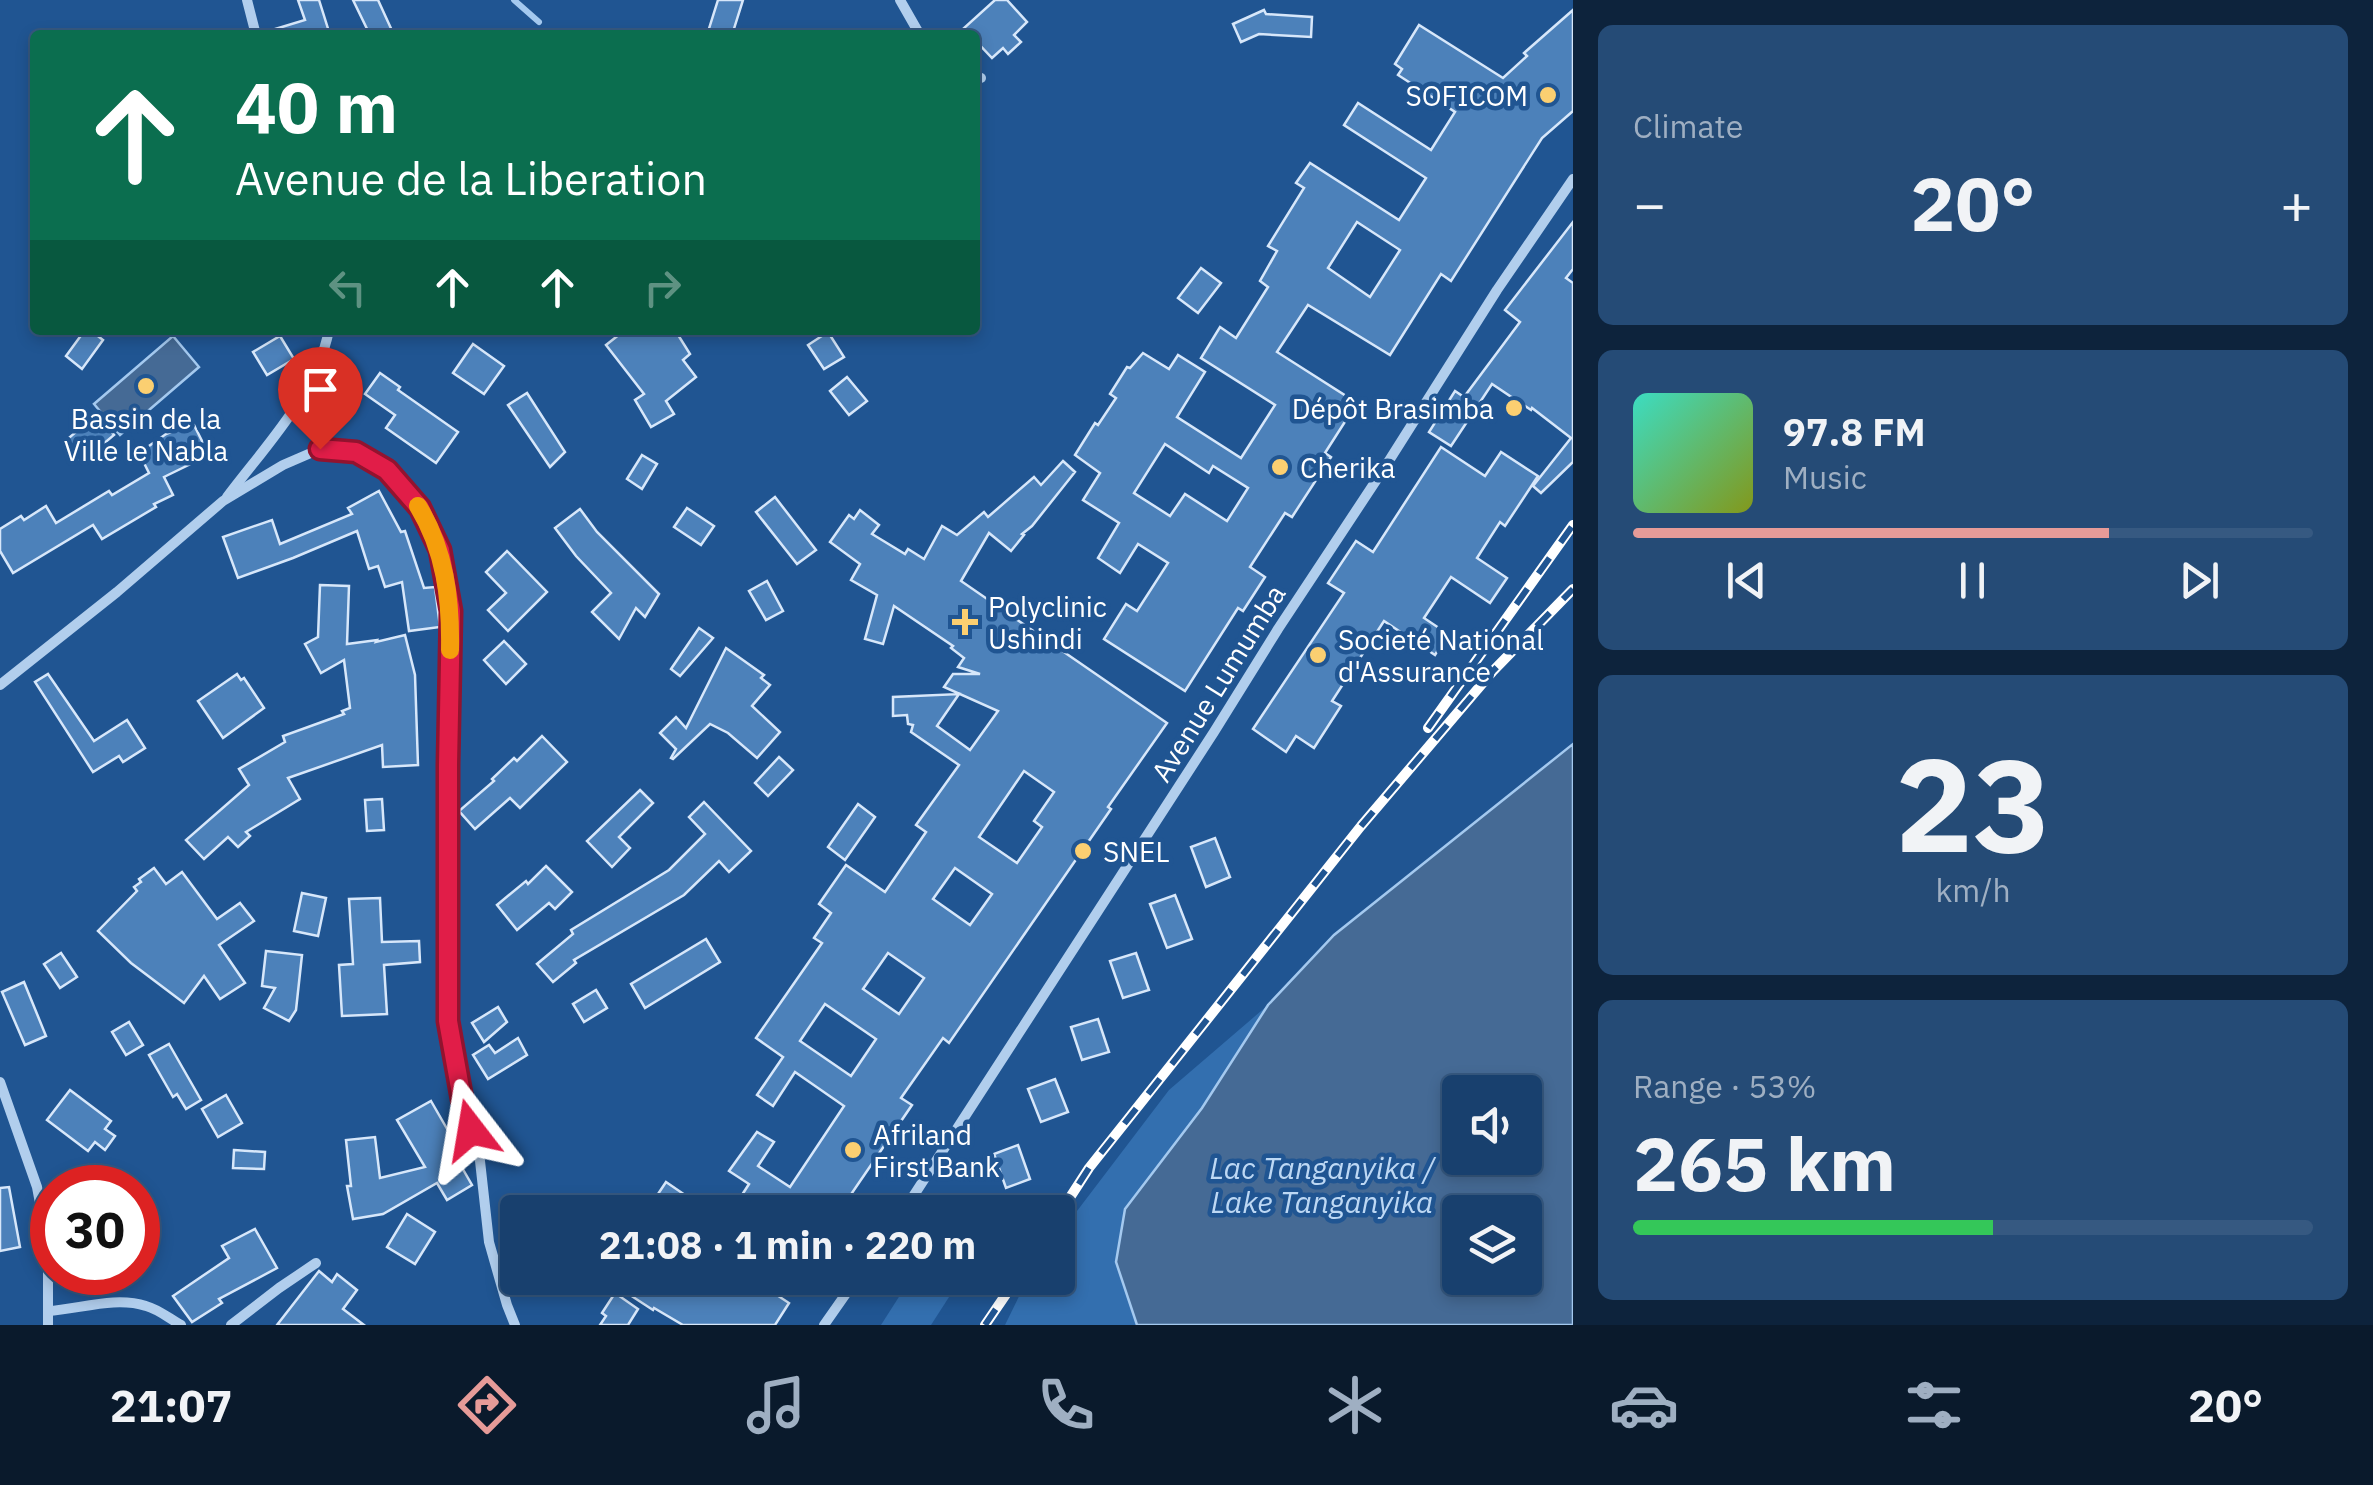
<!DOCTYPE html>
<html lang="en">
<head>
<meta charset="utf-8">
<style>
  body { margin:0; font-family:"IBM Plex Sans",sans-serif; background:#254b76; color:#f1f3f6; height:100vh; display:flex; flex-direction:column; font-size:38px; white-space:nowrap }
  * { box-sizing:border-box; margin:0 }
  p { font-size:32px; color:#9fafc2 }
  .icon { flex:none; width:55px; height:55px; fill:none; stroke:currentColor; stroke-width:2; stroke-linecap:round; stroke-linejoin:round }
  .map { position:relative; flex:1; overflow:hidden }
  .sheet { display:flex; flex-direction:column; gap:25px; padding:25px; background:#0d233c; width:800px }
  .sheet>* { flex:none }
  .guide { position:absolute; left:30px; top:30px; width:950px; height:305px; border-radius:10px; box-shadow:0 5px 15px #0003,0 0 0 2px #365981; background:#0b6e4f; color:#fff; overflow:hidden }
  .fabs { position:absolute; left:1442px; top:1075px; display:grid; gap:20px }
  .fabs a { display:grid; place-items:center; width:100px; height:100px; border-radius:10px; background:#18406e; box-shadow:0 5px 15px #0003,0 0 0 2px #365981; font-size:50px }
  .speed { position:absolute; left:30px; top:1165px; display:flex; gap:20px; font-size:50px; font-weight:700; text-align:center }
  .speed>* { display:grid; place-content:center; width:130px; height:130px; border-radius:50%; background:#18406e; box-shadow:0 5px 15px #0003,0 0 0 2px #365981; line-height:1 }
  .speed .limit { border:15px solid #d22; background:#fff; color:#111 }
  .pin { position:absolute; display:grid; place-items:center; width:85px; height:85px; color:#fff; margin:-102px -42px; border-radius:50% 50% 50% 0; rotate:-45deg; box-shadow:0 0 10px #0007 }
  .pin .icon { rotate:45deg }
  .me { position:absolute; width:110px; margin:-55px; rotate:346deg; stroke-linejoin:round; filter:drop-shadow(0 0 8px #0008) }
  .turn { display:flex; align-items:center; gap:35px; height:210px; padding:0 40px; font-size:45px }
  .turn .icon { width:130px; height:130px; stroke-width:2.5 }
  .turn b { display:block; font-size:70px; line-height:85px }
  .lanes { display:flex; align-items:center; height:95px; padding:0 40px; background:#0003; justify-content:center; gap:50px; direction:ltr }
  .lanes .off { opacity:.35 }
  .big { font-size:75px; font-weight:800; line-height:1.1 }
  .sheet .widget { flex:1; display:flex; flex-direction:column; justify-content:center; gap:15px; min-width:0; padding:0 35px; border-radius:15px; background:#254b76 }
  .sheet .dial { align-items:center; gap:0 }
  .dial b { font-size:130px; line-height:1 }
  .song { display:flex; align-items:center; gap:30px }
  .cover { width:120px; height:120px; border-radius:15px; background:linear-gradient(135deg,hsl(170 70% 55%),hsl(70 70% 35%)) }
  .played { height:10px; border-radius:5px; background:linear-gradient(90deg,#e69b98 70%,#365981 70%) }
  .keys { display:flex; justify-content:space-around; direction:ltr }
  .heat { display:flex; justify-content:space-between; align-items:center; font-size:55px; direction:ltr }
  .charge { height:15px; border-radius:8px; background:linear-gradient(90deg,#34c759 53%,#365981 0) }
  .trip { position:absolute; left:500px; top:1195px; width:575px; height:100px; border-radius:10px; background:#18406e; box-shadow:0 5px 15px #0003,0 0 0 2px #365981; font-weight:800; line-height:100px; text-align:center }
  .tabs { display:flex; height:160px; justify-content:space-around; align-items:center; background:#0a1a2c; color:#9fafc2 }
  .tabs .icon { width:70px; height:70px }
  .tabs .selected { color:#e69b98 }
  .tabs b { font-size:45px; color:#f1f3f6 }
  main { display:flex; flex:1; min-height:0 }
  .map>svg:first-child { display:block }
  .green { fill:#336faf }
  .water { fill:#456a95; stroke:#a4c9ef; stroke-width:2.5; fill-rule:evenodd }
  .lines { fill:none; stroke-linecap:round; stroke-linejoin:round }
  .stream { stroke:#a4c9ef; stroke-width:6 }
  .building { fill:#4c81ba; stroke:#d7e7fa; stroke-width:2.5; fill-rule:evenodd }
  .street { stroke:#b1ceed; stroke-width:10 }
  .rail-casing { stroke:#fff; stroke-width:10 }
  .rail { stroke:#205592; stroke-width:6; stroke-dasharray:19; stroke-linecap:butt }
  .route-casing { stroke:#92132f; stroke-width:25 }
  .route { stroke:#e11d48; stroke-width:18 }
  .slow { stroke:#f59e0b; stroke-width:18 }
  .poi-dot { fill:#fbcf71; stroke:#205592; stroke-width:4 }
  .labels { text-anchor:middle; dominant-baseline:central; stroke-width:9; stroke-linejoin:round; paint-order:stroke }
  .poi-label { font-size:28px; fill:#fff; stroke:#205592; text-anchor:start }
  .street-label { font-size:28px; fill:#fff; stroke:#205592 }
  .water-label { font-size:30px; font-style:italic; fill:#bdd8f4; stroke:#205592 }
</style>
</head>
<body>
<main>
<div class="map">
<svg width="1573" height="1325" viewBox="0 0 1573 1325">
  <rect width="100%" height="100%" fill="#205592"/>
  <g class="green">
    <path d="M1268,1005L1202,1108L1116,1262L1137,1325H1005L1028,1278H1058V1236L1169,1090Z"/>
    <path d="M911,1278H956L960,1280L931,1325H881Z"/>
  </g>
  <g class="water">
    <path d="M173,336L199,367L120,435L94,404Z"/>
    <path d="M1573,744V1325H1137L1116,1262L1125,1209L1202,1108L1268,1005L1334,935ZM1460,1092H1525V1158H1460ZM1460,1212H1525V1278H1460Z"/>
  </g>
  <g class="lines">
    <path class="stream" d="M514,0L539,22"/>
  </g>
  <g class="building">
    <path d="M298,0H319L330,35H272V30L305,20Z"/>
    <path d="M353,0H378L394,35H370Z"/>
    <path d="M718,0H743L732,35H707Z"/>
    <path d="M995,0H1007L1027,22L1014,35L1021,42L1008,54L1003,48L992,58L975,40V35H970L964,28Z"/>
    <path d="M1264,10L1266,14L1312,17L1311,37L1259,34L1241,42L1233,24Z"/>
    <path d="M1573,10V111L1542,138L1451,281L1441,274L1390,355L1308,305L1277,352L1357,403L1325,453L1331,457L1292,517L1285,513L1250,567L1265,577L1243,611L1238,608L1185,691L1104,639L1126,604L1137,611L1168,563L1138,544L1120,573L1098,558L1119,523L1083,500L1100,473L1075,455L1095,423L1098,425L1116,398L1110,394L1127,367L1130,368L1143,353L1169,369L1178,355L1205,372L1177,417L1241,458L1275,405L1201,358L1220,327L1236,338L1268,287L1260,281L1277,251L1268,246L1304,188L1296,183L1310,163L1399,220L1426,178L1344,125L1358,103L1431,150L1455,112L1398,75L1402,69L1395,64L1419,25L1503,78L1527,56L1524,53ZM1357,222L1400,250L1370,297L1328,268ZM1165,444L1209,473L1213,466L1248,488L1227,521L1185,494L1170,516L1134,493Z"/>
    <path d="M1573,222V269L1566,278L1573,283V462L1541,493L1533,486L1571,438L1532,408L1531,410L1492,384L1451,446L1429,432L1455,391L1464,397L1520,322L1505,310Z"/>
    <path d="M1201,268L1221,283L1198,313L1178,298Z"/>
    <path d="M85,330H90L103,340L82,369L66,356Z"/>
    <path d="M625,330H675L690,354L683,360L696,377L666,401L674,414L651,427L635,400L644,394L606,345Z"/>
    <path d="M828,332L844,357L824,369L808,345Z"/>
    <path d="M280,336L294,359L267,375L253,352Z"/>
    <path d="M473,344L504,366L484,394L453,373Z"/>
    <path d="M380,373L400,387L398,390L458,432L436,463L386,428L395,415L365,394Z"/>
    <path d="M847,377L867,401L849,415L830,391Z"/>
    <path d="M527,393L565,452L550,467L508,405Z"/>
    <path d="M96,415L114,435L82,462L64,442Z"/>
    <path d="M193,423L209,455L164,477L173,495L154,504L156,507L102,539L93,525L13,573L0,551V529L21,516L24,520L46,506L56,523L109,491L112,495L149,473L139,453L166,434Z"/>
    <path d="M1441,447L1485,476L1501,452L1538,476L1505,526L1500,522L1477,558L1507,578L1490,603L1451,577L1424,618L1448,634L1435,655L1384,621L1332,701L1341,706L1314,748L1296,736L1286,752L1253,729L1344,593L1328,583L1356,541L1373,552Z"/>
    <path d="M642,455L657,464L642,489L627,479Z"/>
    <path d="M1063,461L1075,472L1032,526L1022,534L1024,535L1011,551L989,533L961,581L1167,723L1108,807L1111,809L949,1043L943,1038L901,1098L912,1105L839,1212H731L749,1184L729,1171L757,1132L774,1142L758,1166L790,1187L844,1106L795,1072L773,1106L757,1095L783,1057L756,1038L822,943L814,938L831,913L819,904L846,865L885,892L926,832L916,825L959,765L911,732L913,725L908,724L907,715L893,716V697L959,694L937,726L970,750L998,711L944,687L953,674H980L958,667L964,658L951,648L953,646L894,606L883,644L865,639L877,595L851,580L860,564L830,542L849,515L854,519L860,510L879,525L872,534L905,554L908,549L924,559L942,526L957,535L984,512L988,517L1034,477L1041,485ZM1024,771L1054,792L1034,821L1042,827L1017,863L979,837ZM955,868L992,894L970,925L933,899ZM888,953L924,978L899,1014L863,989ZM825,1004L876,1039L851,1076L800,1041Z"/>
    <path d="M379,491L401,532L405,531L424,588L435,587L440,627L409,631L402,582L385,587L378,566L369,569L357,531L293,558L238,578L223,537L272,520L280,544L352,514L348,508Z"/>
    <path d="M775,497L816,550L797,564L756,512Z"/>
    <path d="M687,508L714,526L701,545L674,527Z"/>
    <path d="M580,509L597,532L659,594L645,617L636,608L619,639L592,612L611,593L576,556L555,528Z"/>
    <path d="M507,551L547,592L508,631L488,610L506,593L486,572Z"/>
    <path d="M767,581L783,611L766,620L749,591Z"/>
    <path d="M320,585L349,586L347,644L377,640L376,642L405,635L415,675L418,765L383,767L382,745L288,778L300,799L246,832L250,836L238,847L228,837L204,859L186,840L249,785L239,769L285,742L283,736L344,714L342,711L350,708L344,660L321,673L305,644L318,637Z"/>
    <path d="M699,628L713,638L680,676L671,669Z"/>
    <path d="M504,641L526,664L506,684L484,660Z"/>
    <path d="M726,648L764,675L761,678L770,685L752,706L780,732L757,758L728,733L710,724L673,759L671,758L676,749L660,733L676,717L686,728Z"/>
    <path d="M48,674L94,741L127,720L145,748L123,762L119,756L93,772L35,682Z"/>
    <path d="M237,674L241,680L244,678L264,708L223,738L198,701Z"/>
    <path d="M542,736L567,762L520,808L510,798L475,829L459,811L494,781L492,779L514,758L517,761Z"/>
    <path d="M779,757L793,770L768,796L755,783Z"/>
    <path d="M640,790L653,803L619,837L630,848L612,867L587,841Z"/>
    <path d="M382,799L384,830L367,831L365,800Z"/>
    <path d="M704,802L751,851L729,872L719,861L684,895L574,960L576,963L553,982L537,964L573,934L571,930L669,870L705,834L689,817Z"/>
    <path d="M858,804L875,817L845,860L828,847Z"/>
    <path d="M1215,838L1230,877L1206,887L1191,847Z"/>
    <path d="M546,866L572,892L555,909L549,903L517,930L497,905L526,881L528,884Z"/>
    <path d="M154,868L166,884L182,872L217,919L240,903L254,921L219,945L245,983L220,999L204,976L184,1003L131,963L98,931L137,891L134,887L141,882L139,879Z"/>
    <path d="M302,893L326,898L318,936L294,931Z"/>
    <path d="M1175,895L1192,939L1167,948L1150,904Z"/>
    <path d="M380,898L382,942L419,941L420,962L384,965L387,1014L342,1016L339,965L353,964L349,899Z"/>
    <path d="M706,939L720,962L645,1008L631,984Z"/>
    <path d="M266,951L302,955L296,1010L289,1021L264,1008L275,988L262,986Z"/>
    <path d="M61,953L77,977L60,988L44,964Z"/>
    <path d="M1136,953L1149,990L1123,998L1110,961Z"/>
    <path d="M24,982L46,1036L25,1045L2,992Z"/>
    <path d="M596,990L607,1008L584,1022L573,1004Z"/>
    <path d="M498,1007L507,1022L484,1042L472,1023Z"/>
    <path d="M1098,1019L1109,1052L1082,1060L1071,1027Z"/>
    <path d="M129,1022L143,1045L126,1055L112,1032Z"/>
    <path d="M518,1038L527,1055L488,1079L473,1055L489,1045L495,1053Z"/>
    <path d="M169,1044L201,1100L186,1109L177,1094L173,1097L149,1055Z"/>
    <path d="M1055,1079L1068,1112L1041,1122L1028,1089Z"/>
    <path d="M70,1090L111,1121L105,1129L115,1136L105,1150L95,1142L88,1151L47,1120Z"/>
    <path d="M226,1095L242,1123L218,1137L202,1109Z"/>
    <path d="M431,1101L454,1141L449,1145L472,1185L447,1200L437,1183L383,1214L353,1219L347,1186H351L346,1140L375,1137L380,1178L425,1167L397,1120Z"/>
    <path d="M1018,1145L1030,1179L1006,1188L994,1154Z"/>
    <path d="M234,1150L265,1152L264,1169L233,1168Z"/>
    <path d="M666,1182L688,1197L678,1212H646Z"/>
    <path d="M9,1187L20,1247L0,1251V1188Z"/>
    <path d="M407,1214L435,1232L415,1264L387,1247Z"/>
    <path d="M255,1229L277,1268L219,1299L222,1303L192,1322L173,1296L229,1258L222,1246Z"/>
    <path d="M319,1271L332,1282L337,1274L357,1290L343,1309L364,1325H277Z"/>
    <path d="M642,1278H751L789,1303L775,1325H683L654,1308L653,1310L630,1295Z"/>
    <path d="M615,1293L638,1309L628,1325H600L606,1316L602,1313Z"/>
  </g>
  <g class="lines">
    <g class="street">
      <path d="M247,0L256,35"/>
      <path d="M900,0L920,35"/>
      <path d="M975,78H981"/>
      <path d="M227,497C266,445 316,395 329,330"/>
      <path d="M0,685L117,592L223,501L283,465L320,449L356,453L387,470L420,508L440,550L451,611L448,765V1021L462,1099L480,1161L489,1242L507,1305L515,1325"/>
      <path d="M0,1082L37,1187L48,1246V1325"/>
      <path d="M903,1212L1214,732L1278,629L1385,467L1497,290L1573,179"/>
      <path d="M48,1311C80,1309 115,1296 146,1306C158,1309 170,1319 181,1325"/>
      <path d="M231,1325L279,1288L316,1263"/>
      <path d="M824,1325L857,1278"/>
    </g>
    <defs>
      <g id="rail">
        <path d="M1428,728L1573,525"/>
        <path d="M1058,1216L1089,1168L1361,826L1493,671L1573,589"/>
        <path d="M985,1325L1017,1278"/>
      </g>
    </defs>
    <use href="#rail" class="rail-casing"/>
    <use href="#rail" class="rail"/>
  </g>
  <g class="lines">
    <defs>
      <path id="route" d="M320,449L356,452L387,470L420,508L440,550L451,611L448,765V1021L462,1099L471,1130"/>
    </defs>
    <use href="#route" class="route-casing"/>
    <use href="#route" class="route"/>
    <path class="slow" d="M418,506C445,550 451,599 450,650"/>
  </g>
  <g class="poi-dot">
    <circle cx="1548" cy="95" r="10"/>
    <circle cx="146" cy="386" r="10"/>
    <circle cx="1514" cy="408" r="10"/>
    <circle cx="1280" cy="467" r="10"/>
    <path d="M960 607h10v10h10v10h-10v10h-10v-10h-10v-10h10z"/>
    <circle cx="1318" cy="655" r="10"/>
    <circle cx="1083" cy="851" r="10"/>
    <circle cx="853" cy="1150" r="10"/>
  </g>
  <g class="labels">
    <g class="poi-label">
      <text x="1528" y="95" text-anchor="end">SOFICOM</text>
      <text x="1494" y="408" text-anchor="end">Dépôt Brasimba</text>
      <text x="146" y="418" text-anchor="middle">Bassin de la<tspan x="146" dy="32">Ville le Nabla</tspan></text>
      <text x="1300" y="467">Cherika</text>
      <text x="988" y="606">Polyclinic<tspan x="988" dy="32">Ushindi</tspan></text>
      <text x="1338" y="639">Societé National<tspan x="1338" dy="32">d'Assurance</tspan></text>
      <text x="1103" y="851">SNEL</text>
      <text x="873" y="1134">Afriland<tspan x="873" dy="32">First Bank</tspan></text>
    </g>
    <g class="street-label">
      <text transform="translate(1218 683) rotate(-58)">Avenue Lumumba</text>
    </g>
    <g class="water-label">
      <text x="1322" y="1167">Lac Tanganyika /<tspan x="1322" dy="34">Lake Tanganyika</tspan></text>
    </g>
  </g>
</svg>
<div class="fabs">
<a><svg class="icon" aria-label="sound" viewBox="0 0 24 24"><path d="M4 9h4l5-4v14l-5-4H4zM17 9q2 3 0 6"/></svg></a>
<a><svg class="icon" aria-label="layers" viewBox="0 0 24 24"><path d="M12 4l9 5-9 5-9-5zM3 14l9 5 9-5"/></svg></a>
</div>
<div class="speed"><div class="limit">30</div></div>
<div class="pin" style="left:320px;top:449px;background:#d93025"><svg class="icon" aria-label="arrive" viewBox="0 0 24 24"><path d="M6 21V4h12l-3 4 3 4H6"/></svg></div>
<svg class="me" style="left:471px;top:1130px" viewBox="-20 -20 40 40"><path d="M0-17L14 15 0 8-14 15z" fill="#e11d48" stroke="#fff" stroke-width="4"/></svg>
<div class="trip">21:08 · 1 min · 220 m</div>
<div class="guide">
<div class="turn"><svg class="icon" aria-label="ahead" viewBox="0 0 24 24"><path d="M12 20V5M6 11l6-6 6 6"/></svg><div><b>40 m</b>Avenue de la Liberation</div></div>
<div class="lanes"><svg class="icon off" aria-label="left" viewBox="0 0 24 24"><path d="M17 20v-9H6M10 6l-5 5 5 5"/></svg><svg class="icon" aria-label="ahead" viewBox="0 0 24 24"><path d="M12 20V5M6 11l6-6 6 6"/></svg><svg class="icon" aria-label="ahead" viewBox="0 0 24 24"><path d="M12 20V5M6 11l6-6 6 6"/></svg><svg class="icon off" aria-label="right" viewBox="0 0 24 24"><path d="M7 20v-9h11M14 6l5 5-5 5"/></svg></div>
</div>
</div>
<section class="sheet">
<div class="widget"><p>Climate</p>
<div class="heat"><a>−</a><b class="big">20°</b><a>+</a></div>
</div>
<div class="widget">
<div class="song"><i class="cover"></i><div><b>97.8 FM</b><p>Music</p></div></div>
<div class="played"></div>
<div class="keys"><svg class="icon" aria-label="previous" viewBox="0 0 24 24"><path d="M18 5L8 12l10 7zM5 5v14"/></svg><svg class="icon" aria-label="pause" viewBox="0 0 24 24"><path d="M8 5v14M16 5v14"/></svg><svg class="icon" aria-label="next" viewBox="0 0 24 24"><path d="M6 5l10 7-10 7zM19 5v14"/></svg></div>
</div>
<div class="widget dial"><b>23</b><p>km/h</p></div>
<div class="widget"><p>Range · 53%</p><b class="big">265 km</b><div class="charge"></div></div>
</section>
</main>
<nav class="tabs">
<b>21:07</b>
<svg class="icon selected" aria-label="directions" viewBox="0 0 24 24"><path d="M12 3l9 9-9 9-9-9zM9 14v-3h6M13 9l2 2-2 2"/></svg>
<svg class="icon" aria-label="music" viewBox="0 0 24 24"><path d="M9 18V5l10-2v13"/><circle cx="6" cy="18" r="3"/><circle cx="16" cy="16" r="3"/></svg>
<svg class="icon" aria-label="phone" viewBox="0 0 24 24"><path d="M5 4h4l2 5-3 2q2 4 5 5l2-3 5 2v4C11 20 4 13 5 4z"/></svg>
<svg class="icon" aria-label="climate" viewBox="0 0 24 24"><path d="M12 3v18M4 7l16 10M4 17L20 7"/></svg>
<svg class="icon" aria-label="car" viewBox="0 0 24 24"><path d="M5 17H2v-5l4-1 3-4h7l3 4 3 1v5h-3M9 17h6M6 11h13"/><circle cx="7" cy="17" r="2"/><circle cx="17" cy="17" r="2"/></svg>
<svg class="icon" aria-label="filters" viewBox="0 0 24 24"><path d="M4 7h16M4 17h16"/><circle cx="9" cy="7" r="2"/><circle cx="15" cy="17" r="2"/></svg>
<b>20°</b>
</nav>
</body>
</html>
